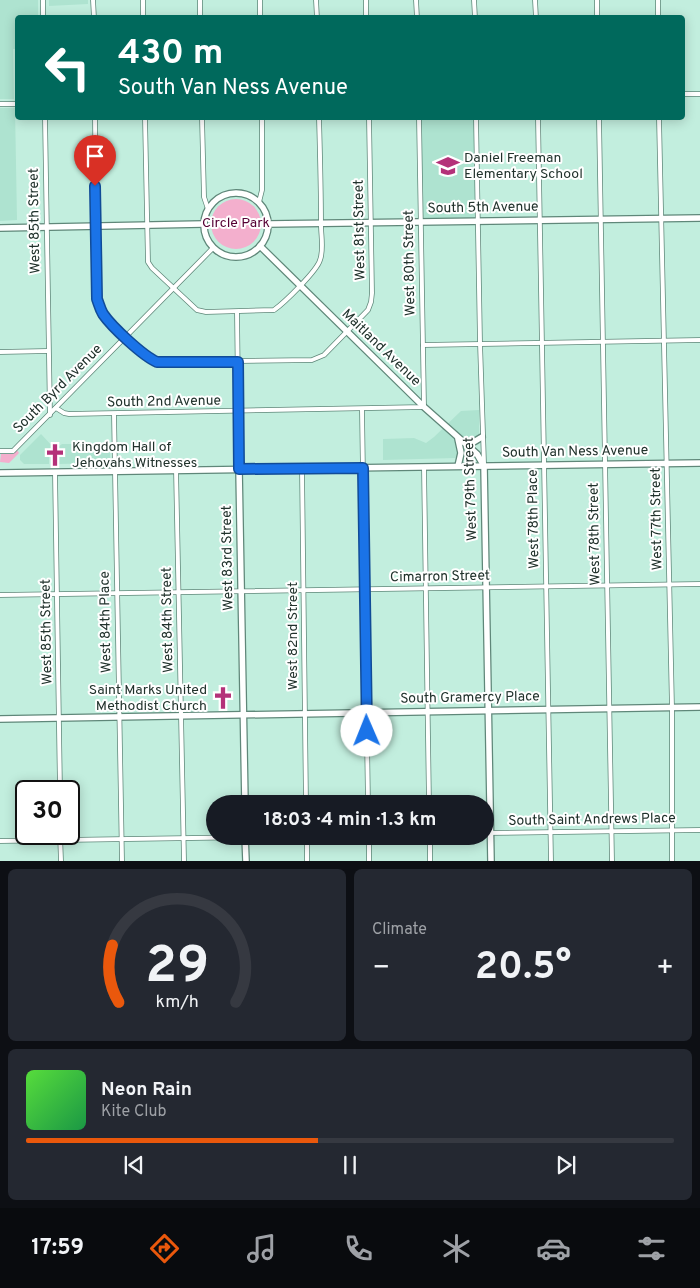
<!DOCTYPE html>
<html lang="en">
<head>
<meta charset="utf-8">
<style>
  body { margin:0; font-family:Overpass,sans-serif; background:#242831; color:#f1f3f6; height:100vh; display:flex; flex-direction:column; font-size:19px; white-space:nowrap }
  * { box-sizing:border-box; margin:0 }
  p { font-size:16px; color:#9ea1a6 }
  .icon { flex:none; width:28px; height:28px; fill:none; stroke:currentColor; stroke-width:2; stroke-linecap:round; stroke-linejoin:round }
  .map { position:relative; height:861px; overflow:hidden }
  .side { display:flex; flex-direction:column; gap:8px; padding:8px; background:#0d0f14; flex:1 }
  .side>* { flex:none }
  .hud { position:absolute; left:15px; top:15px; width:670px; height:105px; border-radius:5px; box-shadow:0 2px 12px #0003; background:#00695c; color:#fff; overflow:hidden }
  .speed { position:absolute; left:15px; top:780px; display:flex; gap:10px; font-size:25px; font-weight:700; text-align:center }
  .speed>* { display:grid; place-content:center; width:65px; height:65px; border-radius:50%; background:#171b24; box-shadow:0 2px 12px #0003; line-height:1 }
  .speed .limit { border:2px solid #111; border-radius:8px; background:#fff; color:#111 }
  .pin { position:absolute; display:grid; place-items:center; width:42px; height:42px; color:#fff; margin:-51px -21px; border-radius:50% 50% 50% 0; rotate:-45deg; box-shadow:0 0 5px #0007 }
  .pin .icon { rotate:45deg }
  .me { position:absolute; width:55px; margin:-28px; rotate:359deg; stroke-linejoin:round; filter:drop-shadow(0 0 4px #0008) }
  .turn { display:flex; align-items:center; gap:18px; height:105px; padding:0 20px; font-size:22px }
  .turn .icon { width:65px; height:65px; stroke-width:2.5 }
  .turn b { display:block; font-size:35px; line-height:42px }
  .big { font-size:38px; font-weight:700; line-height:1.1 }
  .side .widget { flex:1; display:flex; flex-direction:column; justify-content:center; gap:8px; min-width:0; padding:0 18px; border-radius:8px; background:#242831 }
  .side .dial { align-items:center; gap:0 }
  .dial svg { height:130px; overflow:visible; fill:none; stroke:#363941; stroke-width:7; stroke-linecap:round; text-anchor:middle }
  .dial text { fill:#f1f3f6; stroke:none }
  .song { display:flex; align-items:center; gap:15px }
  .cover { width:60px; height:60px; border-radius:8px; background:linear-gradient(135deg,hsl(110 70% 55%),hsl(140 70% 35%)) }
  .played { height:5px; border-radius:2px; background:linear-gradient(90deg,#ea580c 45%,#363941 45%) }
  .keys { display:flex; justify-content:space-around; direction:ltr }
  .heat { display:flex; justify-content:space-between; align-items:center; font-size:28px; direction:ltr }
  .side .tiles { flex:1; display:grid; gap:8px; grid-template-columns:1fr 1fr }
  .widget:last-child { grid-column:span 2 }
  .trip { position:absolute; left:206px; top:795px; width:288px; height:50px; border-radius:25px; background:#171b24; box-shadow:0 2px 12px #0003; font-weight:700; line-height:50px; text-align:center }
  .dock { display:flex; height:80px; justify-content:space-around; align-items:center; background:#090b0e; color:#9ea1a6 }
  .dock .icon { width:35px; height:35px }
  .dock .active { color:#ea580c }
  .dock b { font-size:22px; color:#f1f3f6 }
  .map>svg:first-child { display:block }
  .built { fill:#aee3d0 }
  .green { fill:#f3afcd }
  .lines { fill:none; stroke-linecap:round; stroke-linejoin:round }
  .street-casing { stroke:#5f8779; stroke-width:5.5 }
  .secondary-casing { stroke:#5f8779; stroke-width:8 }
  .street { stroke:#fff; stroke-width:4 }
  .secondary { stroke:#fff; stroke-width:5.5 }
  .route-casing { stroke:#114b97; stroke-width:12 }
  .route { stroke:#1a73e8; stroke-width:9 }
  .labels { text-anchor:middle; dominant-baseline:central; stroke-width:4; stroke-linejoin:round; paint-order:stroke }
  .poi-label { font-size:14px; fill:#21322c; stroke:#fff; text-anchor:start }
  .street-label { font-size:14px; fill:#21322c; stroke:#fff }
  .park-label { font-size:14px; fill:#550034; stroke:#fff }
</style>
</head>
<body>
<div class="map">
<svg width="700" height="861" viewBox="0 0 700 861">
  <rect width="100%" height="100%" fill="#c2eede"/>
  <g class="built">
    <path d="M0,0H38V17L18,18L17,49H13L14,99H0Z"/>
    <path d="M49,0H88V4L49,6Z"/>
    <path d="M0,108H15L17,220L0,221Z"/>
    <path d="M419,118H476L477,220L421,222Z"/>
    <path d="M479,410V438L455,458L383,460V439L414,438L426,443L434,437L461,411Z"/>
    <path d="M41,434L53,447L49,449V464H24L20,460V455Z"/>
    <path d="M62,444H110V461L109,463L58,464V447Z"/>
  </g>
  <g class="green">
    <circle cx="236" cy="224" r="25"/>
    <path d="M17,450L19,453L9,463L0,462L1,454H13Z"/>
  </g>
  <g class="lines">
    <defs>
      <g id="street">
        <path d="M43,0V18"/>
        <path d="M93,0L94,18"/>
        <path d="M143,0V18"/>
        <path d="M200,0V18"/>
        <path d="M260,0V18"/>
        <path d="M316,0L317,18"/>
        <path d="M366,0V18"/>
        <path d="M416,0L417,18"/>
        <path d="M474,0L475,18"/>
        <path d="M535,0L536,18"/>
        <path d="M597,0V18"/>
        <path d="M658,0V18"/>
        <path d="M682,94H700"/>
        <path d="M0,104H18"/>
        <path d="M45,118L50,415"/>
        <path d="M95,118L97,299L99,306L104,315L149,358L157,362H165L312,360L324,355L368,310L371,302L372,293L369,118"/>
        <path d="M145,118L148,262L152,268L197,310L206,312L274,310C284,303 317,271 320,260C324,250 321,236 321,225C321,189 320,153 319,118"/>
        <path d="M202,118L204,197L208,209"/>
        <path d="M476,118L480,343L484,464"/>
        <path d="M538,118L551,861"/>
        <path d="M599,118L612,861"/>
        <path d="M659,118L672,708V861"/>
        <path d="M259,202L262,190V118"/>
        <path d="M237,312L239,469"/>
        <path d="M423,345L700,340"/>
        <path d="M0,352L48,351"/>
        <path d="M56,408L64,413L69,414L424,407L419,118"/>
        <path d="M362,410L368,804"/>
        <path d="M114,414L122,861"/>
        <path d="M0,451H13L213,248"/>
        <path d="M424,467L429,804"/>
        <path d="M176,469L184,861"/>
        <path d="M302,469L306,804"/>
        <path d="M55,472L60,791"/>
        <path d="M0,595L700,584"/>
        <path d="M485,833L700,830"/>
        <path d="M60,834L61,861"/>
        <path d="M307,836V861"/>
        <path d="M369,836V861"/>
        <path d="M430,836V861"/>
        <path d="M0,841L313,836"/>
      </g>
      <g id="secondary">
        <circle cx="236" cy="225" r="32"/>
        <path d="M268,224L700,218"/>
        <path d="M0,228L203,224"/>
        <path d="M260,246L424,407L477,454L484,466L491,861"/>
        <path d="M458,439L461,453L458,466"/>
        <path d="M464,442L472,443L482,437"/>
        <path d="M239,469L245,804"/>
        <path d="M0,473L700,463"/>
        <path d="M0,719L700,707"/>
        <path d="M245,836L246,861"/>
      </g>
    </defs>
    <use href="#street" class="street-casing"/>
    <use href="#secondary" class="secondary-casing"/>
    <use href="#street" class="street"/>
    <use href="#secondary" class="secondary"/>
  </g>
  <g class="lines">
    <defs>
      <path id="route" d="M95,186L97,299C99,304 100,309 103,314C112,327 143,356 157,362H238L239,469L363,468L367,731"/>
    </defs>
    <use href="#route" class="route-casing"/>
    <use href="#route" class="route"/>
  </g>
  <defs>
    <symbol id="school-bare" viewBox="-9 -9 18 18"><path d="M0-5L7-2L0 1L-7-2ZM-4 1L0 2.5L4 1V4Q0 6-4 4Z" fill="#b43179" stroke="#fff" stroke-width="2.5" paint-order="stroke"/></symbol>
    <symbol id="church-bare" viewBox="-9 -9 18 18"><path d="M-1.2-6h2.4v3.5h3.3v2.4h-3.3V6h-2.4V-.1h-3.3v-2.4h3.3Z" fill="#b43179" stroke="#fff" stroke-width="2.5" paint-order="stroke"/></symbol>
  </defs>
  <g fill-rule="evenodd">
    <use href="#school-bare" x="432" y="150" width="32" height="32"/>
    <use href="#church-bare" x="39" y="439" width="32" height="32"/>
    <use href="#church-bare" x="207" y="682" width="32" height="32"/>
  </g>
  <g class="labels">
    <g class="poi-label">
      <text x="464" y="158">Daniel Freeman<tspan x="464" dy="16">Elementary School</tspan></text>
      <text x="72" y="447">Kingdom Hall of<tspan x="72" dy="16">Jehovahs Witnesses</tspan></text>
      <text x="207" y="690" text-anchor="end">Saint Marks United<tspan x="207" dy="16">Methodist Church</tspan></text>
    </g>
    <g class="street-label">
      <text transform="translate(483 208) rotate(-1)">South 5th Avenue</text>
      <text transform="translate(35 221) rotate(-91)">West 85th Street</text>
      <text transform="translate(360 230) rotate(-91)">West 81st Street</text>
      <text transform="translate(410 263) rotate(-91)">West 80th Street</text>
      <text transform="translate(381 348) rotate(44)">Maitland Avenue</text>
      <text transform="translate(58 389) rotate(-45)">South Byrd Avenue</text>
      <text transform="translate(164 402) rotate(-1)">South 2nd Avenue</text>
      <text transform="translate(575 452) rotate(-1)">South Van Ness Avenue</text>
      <text transform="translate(471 489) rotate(-92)">West 79th Street</text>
      <text transform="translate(534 519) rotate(-91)">West 78th Place</text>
      <text transform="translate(657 519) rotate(-91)">West 77th Street</text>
      <text transform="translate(595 534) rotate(-91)">West 78th Street</text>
      <text transform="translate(228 558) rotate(-91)">West 83rd Street</text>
      <text transform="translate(440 577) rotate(-1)">Cimarron Street</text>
      <text transform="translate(168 620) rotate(-91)">West 84th Street</text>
      <text transform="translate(106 622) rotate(-91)">West 84th Place</text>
      <text transform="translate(47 632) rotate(-91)">West 85th Street</text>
      <text transform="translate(293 636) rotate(-90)">West 82nd Street</text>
      <text transform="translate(470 698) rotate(-1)">South Gramercy Place</text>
      <text transform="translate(592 820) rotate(-1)">South Saint Andrews Place</text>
    </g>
    <g class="park-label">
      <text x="236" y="223">Circle Park</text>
    </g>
  </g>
</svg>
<div class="speed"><div class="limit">30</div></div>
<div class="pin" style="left:95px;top:186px;background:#d93025"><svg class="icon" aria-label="arrive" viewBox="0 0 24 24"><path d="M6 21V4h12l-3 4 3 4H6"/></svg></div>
<svg class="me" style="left:367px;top:731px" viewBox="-20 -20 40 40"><circle r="19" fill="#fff"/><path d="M0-13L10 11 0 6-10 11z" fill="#1a73e8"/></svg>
<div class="trip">18:03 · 4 min · 1.3 km</div>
<div class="hud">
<div class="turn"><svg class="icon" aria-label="left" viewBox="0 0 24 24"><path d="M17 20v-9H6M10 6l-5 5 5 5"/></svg><div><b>430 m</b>South Van Ness Avenue</div></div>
</div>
</div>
<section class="side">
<div class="tiles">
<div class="widget dial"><svg viewBox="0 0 100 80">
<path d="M14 69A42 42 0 1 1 86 69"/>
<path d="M14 69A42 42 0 0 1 10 34" stroke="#ea580c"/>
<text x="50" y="56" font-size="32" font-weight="700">29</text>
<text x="50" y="72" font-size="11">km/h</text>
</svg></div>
<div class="widget"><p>Climate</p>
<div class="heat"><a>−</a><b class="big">20.5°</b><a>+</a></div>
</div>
<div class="widget">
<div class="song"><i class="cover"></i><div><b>Neon Rain</b><p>Kite Club</p></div></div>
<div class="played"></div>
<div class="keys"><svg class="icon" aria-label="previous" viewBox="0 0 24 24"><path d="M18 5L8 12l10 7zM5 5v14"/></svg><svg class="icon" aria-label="pause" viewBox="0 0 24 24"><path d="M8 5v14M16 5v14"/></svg><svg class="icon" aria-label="next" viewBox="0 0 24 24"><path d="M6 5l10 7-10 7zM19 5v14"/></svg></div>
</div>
</div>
</section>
<nav class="dock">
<b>17:59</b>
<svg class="icon active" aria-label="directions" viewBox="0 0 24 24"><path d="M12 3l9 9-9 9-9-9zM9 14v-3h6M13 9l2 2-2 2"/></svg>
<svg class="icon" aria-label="music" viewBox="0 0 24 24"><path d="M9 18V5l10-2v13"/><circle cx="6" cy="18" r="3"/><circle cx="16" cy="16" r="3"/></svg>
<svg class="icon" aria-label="phone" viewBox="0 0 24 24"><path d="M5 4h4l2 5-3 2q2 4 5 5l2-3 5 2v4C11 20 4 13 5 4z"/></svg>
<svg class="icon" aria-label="climate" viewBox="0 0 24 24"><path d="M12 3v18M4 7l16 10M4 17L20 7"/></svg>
<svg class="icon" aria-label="car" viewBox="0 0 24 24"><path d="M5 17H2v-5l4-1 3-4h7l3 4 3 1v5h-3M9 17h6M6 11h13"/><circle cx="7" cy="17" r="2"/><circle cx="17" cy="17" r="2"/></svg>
<svg class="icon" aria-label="filters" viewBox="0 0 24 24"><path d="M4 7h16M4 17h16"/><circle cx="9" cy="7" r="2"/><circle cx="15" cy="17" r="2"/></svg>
</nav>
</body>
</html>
